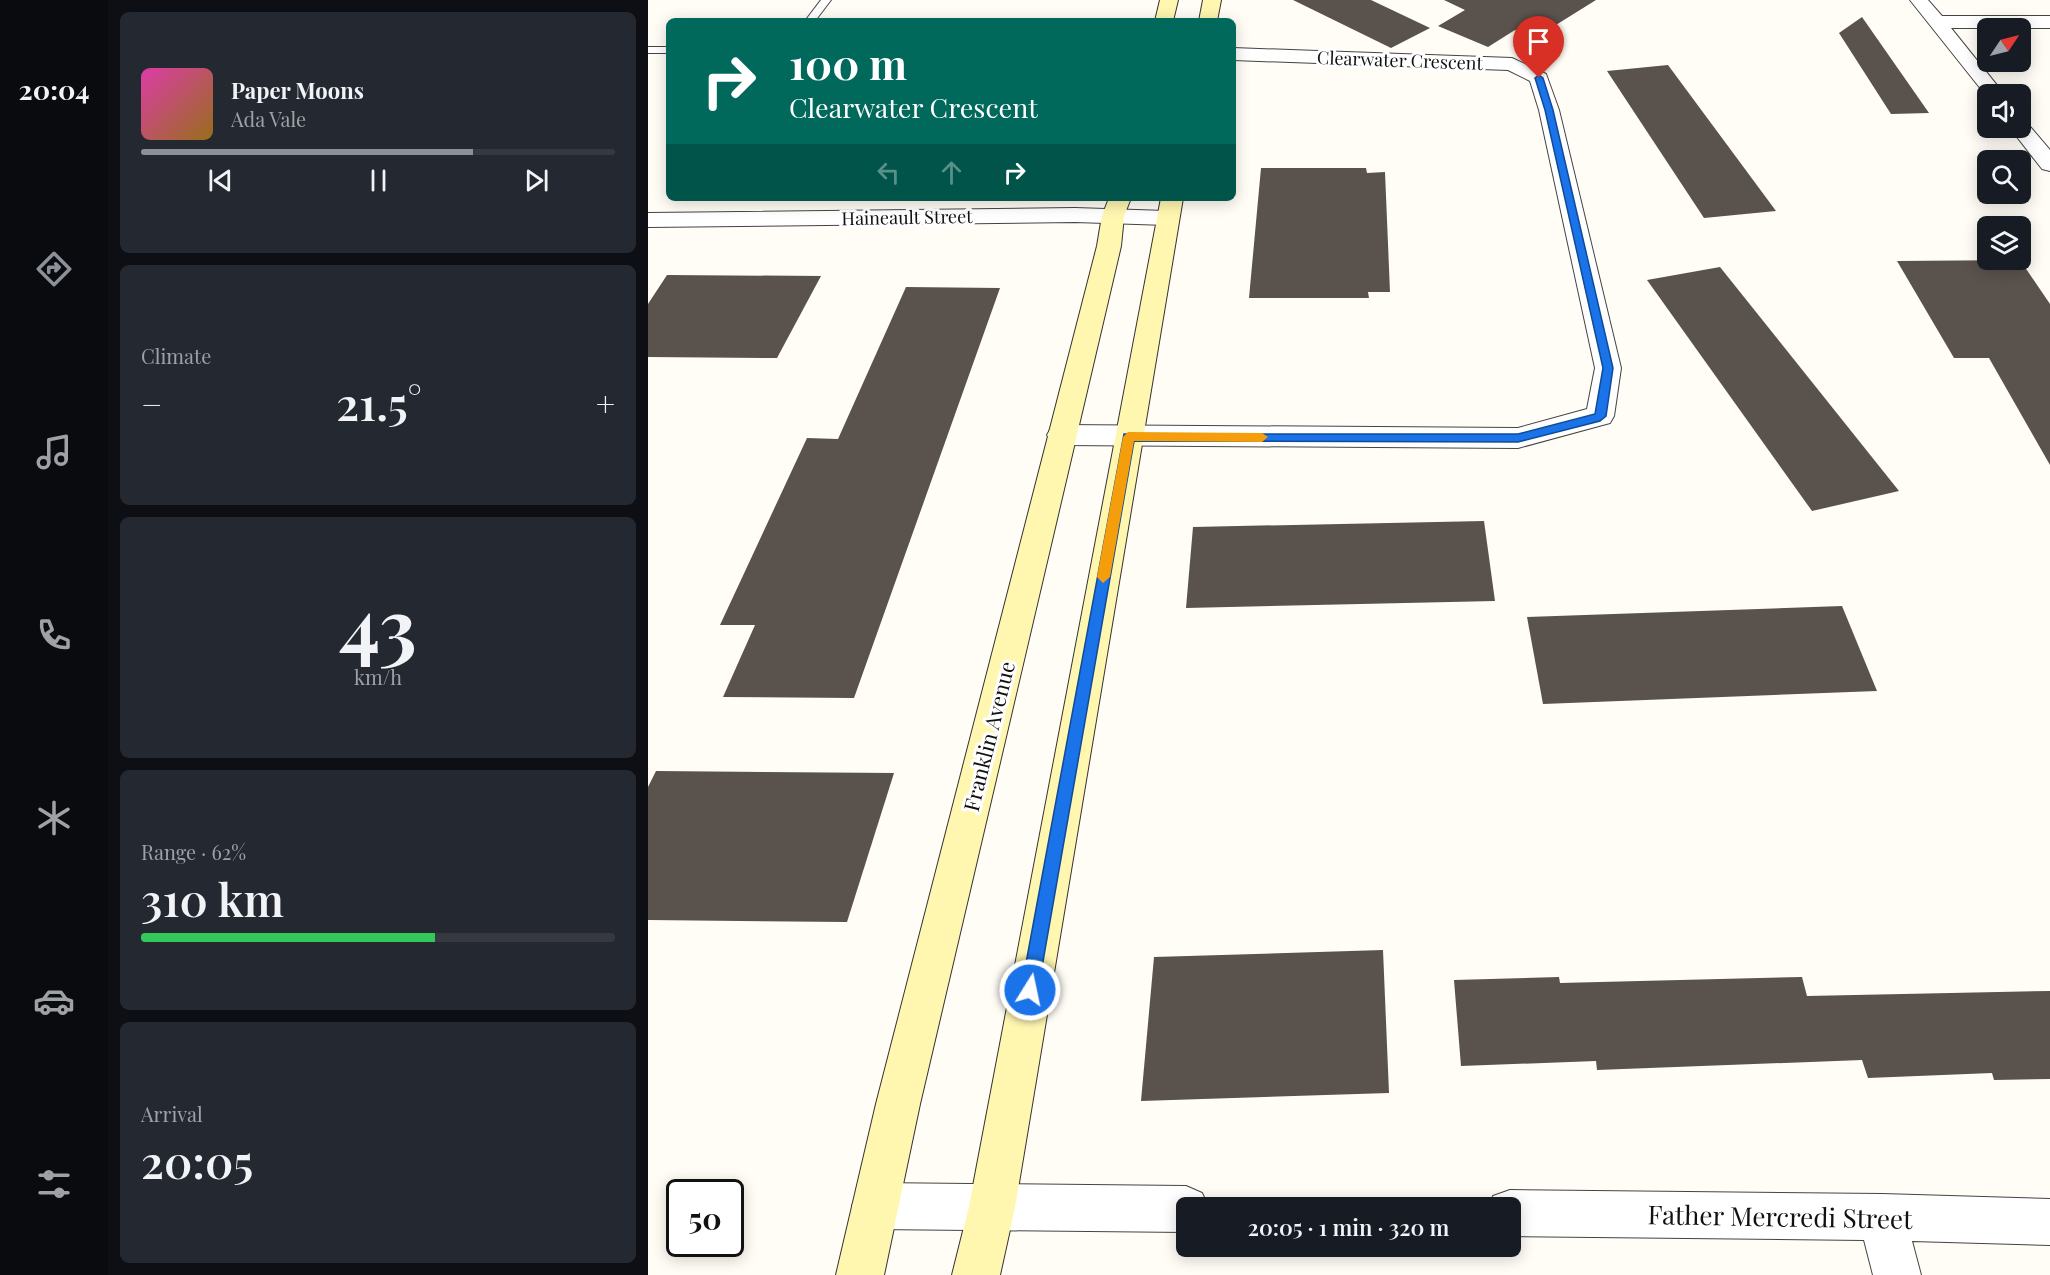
<!DOCTYPE html>
<html lang="en">
<head>
<meta charset="utf-8">
<style>
  body { margin:0; font-family:"Playfair Display",serif; background:#242831; color:#f1f3f6; height:100vh; display:flex; flex-direction:column; font-size:22px; white-space:nowrap }
  * { box-sizing:border-box; margin:0 }
  p { font-size:20px; color:#9ea1a6 }
  .icon { flex:none; width:33px; height:33px; fill:none; stroke:currentColor; stroke-width:2; stroke-linecap:round; stroke-linejoin:round }
  .map { position:relative; flex:1; overflow:hidden }
  .details { display:flex; flex-direction:column; gap:12px; padding:12px; background:#0d0f14; width:540px }
  .details>* { flex:none }
  .top-card { position:absolute; left:18px; top:18px; width:570px; height:183px; border-radius:9px; box-shadow:0 3px 15px #0003; background:#00695c; color:#fff; overflow:hidden }
  .needle { width:39px; rotate:55deg }
  .controls { position:absolute; left:1329px; top:18px; display:grid; gap:12px }
  .controls a { display:grid; place-items:center; width:54px; height:54px; border-radius:9px; background:#171b24; box-shadow:0 3px 15px #0003; font-size:30px }
  .speed { position:absolute; left:18px; top:1179px; display:flex; gap:12px; font-size:30px; font-weight:700; text-align:center }
  .speed>* { display:grid; place-content:center; width:78px; height:78px; border-radius:50%; background:#171b24; box-shadow:0 3px 15px #0003; line-height:1 }
  .speed .limit { border:3px solid #111; border-radius:9px; background:#fff; color:#111 }
  .pin { position:absolute; display:grid; place-items:center; width:51px; height:51px; color:#fff; margin:-62px -26px; border-radius:50% 50% 50% 0; rotate:-45deg; box-shadow:0 0 6px #0007 }
  .pin .icon { rotate:45deg }
  .me { position:absolute; width:66px; margin:-33px; rotate:10deg; stroke-linejoin:round; filter:drop-shadow(0 0 4px #0008) }
  .turn { display:flex; align-items:center; gap:21px; height:126px; padding:0 24px; font-size:27px }
  .turn .icon { width:78px; height:78px; stroke-width:2.5 }
  .turn b { display:block; font-size:42px; line-height:51px }
  .lanes { display:flex; align-items:center; height:57px; padding:0 24px; background:#0003; justify-content:center; gap:30px; direction:ltr }
  .lanes .off { opacity:.35 }
  .big { font-size:45px; font-weight:600; line-height:1.1 }
  .details .tile { flex:1; display:flex; flex-direction:column; justify-content:center; gap:9px; min-width:0; padding:0 21px; border-radius:9px; background:#242831 }
  .details .dial { align-items:center; gap:0 }
  .dial b { font-size:78px; line-height:1 }
  .song { display:flex; align-items:center; gap:18px }
  .cover { width:72px; height:72px; border-radius:9px; background:linear-gradient(135deg,hsl(320 70% 55%),hsl(40 70% 35%)) }
  .played { height:6px; border-radius:3px; background:linear-gradient(90deg,#8c9099 70%,#363941 70%) }
  .keys { display:flex; justify-content:space-around; direction:ltr }
  .heat { display:flex; justify-content:space-between; align-items:center; font-size:33px; direction:ltr }
  .charge { height:9px; border-radius:4px; background:linear-gradient(90deg,#34c759 62%,#363941 0) }
  .trip { position:absolute; left:528px; top:1197px; width:345px; height:60px; border-radius:9px; background:#171b24; box-shadow:0 3px 15px #0003; font-weight:600; line-height:60px; text-align:center }
  main { display:flex; flex:1; min-height:0 }
  .dock { display:flex; flex-direction:column; width:108px; justify-content:space-around; align-items:center; background:#090b0e; color:#9ea1a6 }
  .dock .icon { width:42px; height:42px }
  .dock .active { color:#8c9099 }
  .dock b { font-size:27px; color:#f1f3f6 }
  .map>svg:first-child { display:block }
  .building { fill:#5a524d }
  .lines { fill:none; stroke-linecap:round; stroke-linejoin:round }
  .lane-casing { stroke:#444; stroke-width:2 }
  .street-casing { stroke:#444; stroke-width:2 }
  .secondary-casing { stroke:#333; stroke-width:2 }
  .lane { fill:#fff; fill-rule:evenodd }
  .street { fill:#fff; fill-rule:evenodd }
  .secondary { fill:#fff6b0; fill-rule:evenodd }
  .route { fill:#1a73e8; stroke:#114b97; stroke-width:1.5 }
  .slow { fill:#f59e0b }
  .labels { text-anchor:middle; dominant-baseline:central; stroke-width:6; stroke-linejoin:round; paint-order:stroke }
  .far-street-label { font-size:18px; fill:#111; stroke:#fff }
  .street-label { font-size:21px; fill:#111; stroke:#fff }
  .near-street-label { font-size:26px; fill:#111; stroke:#fff }
</style>
</head>
<body>
<main>
<nav class="dock">
<b>20:04</b>
<svg class="icon active" aria-label="directions" viewBox="0 0 24 24"><path d="M12 3l9 9-9 9-9-9zM9 14v-3h6M13 9l2 2-2 2"/></svg>
<svg class="icon" aria-label="music" viewBox="0 0 24 24"><path d="M9 18V5l10-2v13"/><circle cx="6" cy="18" r="3"/><circle cx="16" cy="16" r="3"/></svg>
<svg class="icon" aria-label="phone" viewBox="0 0 24 24"><path d="M5 4h4l2 5-3 2q2 4 5 5l2-3 5 2v4C11 20 4 13 5 4z"/></svg>
<svg class="icon" aria-label="climate" viewBox="0 0 24 24"><path d="M12 3v18M4 7l16 10M4 17L20 7"/></svg>
<svg class="icon" aria-label="car" viewBox="0 0 24 24"><path d="M5 17H2v-5l4-1 3-4h7l3 4 3 1v5h-3M9 17h6M6 11h13"/><circle cx="7" cy="17" r="2"/><circle cx="17" cy="17" r="2"/></svg>
<svg class="icon" aria-label="filters" viewBox="0 0 24 24"><path d="M4 7h16M4 17h16"/><circle cx="9" cy="7" r="2"/><circle cx="15" cy="17" r="2"/></svg>
</nav>
<section class="details">
<div class="tile">
<div class="song"><i class="cover"></i><div><b>Paper Moons</b><p>Ada Vale</p></div></div>
<div class="played"></div>
<div class="keys"><svg class="icon" aria-label="previous" viewBox="0 0 24 24"><path d="M18 5L8 12l10 7zM5 5v14"/></svg><svg class="icon" aria-label="pause" viewBox="0 0 24 24"><path d="M8 5v14M16 5v14"/></svg><svg class="icon" aria-label="next" viewBox="0 0 24 24"><path d="M6 5l10 7-10 7zM19 5v14"/></svg></div>
</div>
<div class="tile"><p>Climate</p>
<div class="heat"><a>−</a><b class="big">21.5°</b><a>+</a></div>
</div>
<div class="tile dial"><b>43</b><p>km/h</p></div>
<div class="tile"><p>Range · 62%</p><b class="big">310 km</b><div class="charge"></div></div>
<div class="tile"><p>Arrival</p><b class="big">20:05</b></div>
</section>
<div class="map">
<svg width="1402" height="1275" viewBox="0 0 1402 1275">
  <rect width="100%" height="100%" fill="#fffdf5"/>
  <g class="building">
    <path d="M645,0H723L782,28L743,48Z"/>
    <path d="M796,0H948L887,38L867,30L840,47L790,26L817,10Z"/>
    <path d="M1214,17L1281,113L1243,114L1191,33Z"/>
    <path d="M1020,65L1128,211L1056,218L959,71Z"/>
    <path d="M613,168H718L719,173L737,172L742,292H720L721,298H601Z"/>
    <path d="M1372,260L1402,304V465L1341,358H1306L1249,261Z"/>
    <path d="M1072,267L1251,491L1164,511L999,280Z"/>
    <path d="M19,275L173,276L129,358L0,357V304Z"/>
    <path d="M258,287L352,288L206,698L75,697L107,625H72L159,438L190,439Z"/>
    <path d="M836,521L847,601L538,608L545,527Z"/>
    <path d="M1194,606L1229,691L895,704L879,617Z"/>
    <path d="M8,771L246,773L199,922L0,920V787Z"/>
    <path d="M735,950L741,1093L493,1101L506,957Z"/>
    <path d="M911,977L912,983L1154,977L1159,996L1402,991V1079L1346,1080L1344,1073L1220,1078L1214,1060L949,1070L948,1061L813,1066L806,980Z"/>
  </g>
  <g class="lines">
    <defs>
      <g id="lane">
        <path d="M173,0H183L167,21H157Z"/>
        <rect x="0" y="47" width="21" height="6"/>
      </g>
      <g id="street">
        <path d="M1262,0H1280L1294,16H1402V28H1303L1356,94H1340V98Z"/>
        <path d="M585,48L864,58L898,74L911,110L973,368L966,416L962,423L870,448L413,445L403,442L399,435L403,428L413,425L870,428L939,409L947,368L891,110L882,81L860,70L585,60Z"/>
        <path d="M1372,121L1379,123L1402,150V171L1394,169L1362,128H1372Z"/>
        <path d="M427,208L519,211L527,213L531,218L527,223L519,225L427,222L0,227V213Z"/>
        <path d="M227,1183L538,1186L554,1193L561,1208H538V1232L227,1229L211,1222L204,1206L211,1190Z"/>
        <path d="M862,1190L1234,1194L1402,1199V1245L1264,1241L1273,1275H1225L1216,1240L862,1236V1208H841L845,1196Z"/>
      </g>
      <g id="secondary">
        <path d="M512,0H530L525,21H507Z"/>
        <path d="M555,0H573L569,21H551Z"/>
        <path d="M461,198H483L476,216L473,246L272,1104L236,1275H188L228,1104L449,246L454,216Z"/>
        <path d="M513,198H535L367,1207L352,1275H304L321,1207Z"/>
      </g>
    </defs>
    <use href="#lane" class="lane-casing"/>
    <use href="#street" class="street-casing"/>
    <use href="#secondary" class="secondary-casing"/>
    <use href="#lane" class="lane"/>
    <use href="#street" class="street"/>
    <use href="#secondary" class="secondary"/>
  </g>
  <path class="route" d="M891,75L895,78L905,110L965,368L958,416L952,421L870,442L486,441L390,990L388,996L382,999L376,996L373,990L476,434H870L947,414L955,368L897,110L887,78Z"/>
  <path class="slow" d="M480,432L614,433L620,437L614,442L486,441L462,577L455,583L449,577L475,437Z"/>
  <g class="labels">
    <g class="far-street-label">
      <text transform="translate(752 60) rotate(2)">Clearwater Crescent</text>
      <text transform="translate(259 217) rotate(-1)">Haineault Street</text>
    </g>
    <g class="street-label">
      <text transform="translate(340 736) rotate(-76)">Franklin Avenue</text>
    </g>
    <g class="near-street-label">
      <text transform="translate(1132 1216) rotate(1)">Father Mercredi Street</text>
    </g>
  </g>
</svg>
<div class="controls">
<a><svg class="needle" viewBox="-14 -14 28 28"><path d="M0-13l5 13h-10z" fill="#e53935"/><path d="M0 13l5-13h-10z" fill="#9ea1a6"/></svg></a>
<a><svg class="icon" aria-label="sound" viewBox="0 0 24 24"><path d="M4 9h4l5-4v14l-5-4H4zM17 9q2 3 0 6"/></svg></a>
<a><svg class="icon" aria-label="search" viewBox="0 0 24 24"><circle cx="10" cy="10" r="6"/><path d="M15 15l6 6"/></svg></a>
<a><svg class="icon" aria-label="layers" viewBox="0 0 24 24"><path d="M12 4l9 5-9 5-9-5zM3 14l9 5 9-5"/></svg></a>
</div>
<div class="speed"><div class="limit">50</div></div>
<div class="pin" style="left:891px;top:78px;background:#d93025"><svg class="icon" aria-label="arrive" viewBox="0 0 24 24"><path d="M6 21V4h12l-3 4 3 4H6"/></svg></div>
<svg class="me" style="left:382px;top:990px" viewBox="-20 -20 40 40"><circle r="17" fill="#1a73e8" stroke="#fff" stroke-width="3"/><path d="M0-11L8 9 0 5-8 9z" fill="#fff"/></svg>
<div class="trip">20:05 · 1 min · 320 m</div>
<div class="top-card">
<div class="turn"><svg class="icon" aria-label="right" viewBox="0 0 24 24"><path d="M7 20v-9h11M14 6l5 5-5 5"/></svg><div><b>100 m</b>Clearwater Crescent</div></div>
<div class="lanes"><svg class="icon off" aria-label="left" viewBox="0 0 24 24"><path d="M17 20v-9H6M10 6l-5 5 5 5"/></svg><svg class="icon off" aria-label="ahead" viewBox="0 0 24 24"><path d="M12 20V5M6 11l6-6 6 6"/></svg><svg class="icon" aria-label="right" viewBox="0 0 24 24"><path d="M7 20v-9h11M14 6l5 5-5 5"/></svg></div>
</div>
</div>
</main>
</body>
</html>
